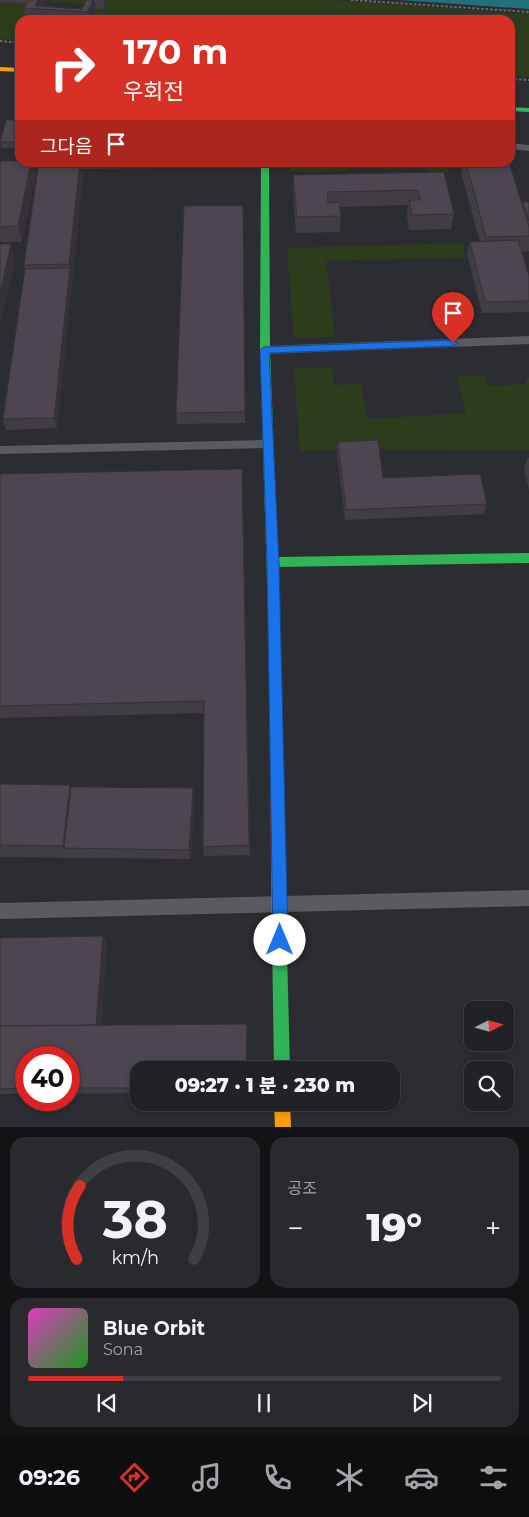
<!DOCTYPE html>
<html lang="ko">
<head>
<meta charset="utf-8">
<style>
  body { margin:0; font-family:Montserrat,"Noto Sans KR",sans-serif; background:#292a2e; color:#f1f3f6; height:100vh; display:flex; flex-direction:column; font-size:19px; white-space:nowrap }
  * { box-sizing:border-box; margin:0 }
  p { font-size:16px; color:#a2a4a7 }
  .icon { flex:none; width:28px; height:28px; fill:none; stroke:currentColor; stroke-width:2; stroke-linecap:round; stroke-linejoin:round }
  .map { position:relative; height:1127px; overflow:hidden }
  .details { display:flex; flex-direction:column; gap:10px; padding:10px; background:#121315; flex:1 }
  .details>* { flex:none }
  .hud { position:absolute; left:15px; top:15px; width:500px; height:152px; border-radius:15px; box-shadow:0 2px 8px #0003,0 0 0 1px #3e3f43; background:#d93025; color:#fff; overflow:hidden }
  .needle { width:32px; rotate:84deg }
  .fabs { position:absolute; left:464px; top:1001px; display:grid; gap:10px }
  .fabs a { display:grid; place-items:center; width:50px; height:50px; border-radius:10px; background:#212226; box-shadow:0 2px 8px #0003,0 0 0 1px #3e3f43; font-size:25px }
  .speed { position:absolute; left:15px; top:1046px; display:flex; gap:10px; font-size:25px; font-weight:700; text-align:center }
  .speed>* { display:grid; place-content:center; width:65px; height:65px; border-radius:50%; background:#212226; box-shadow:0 2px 8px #0003,0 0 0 1px #3e3f43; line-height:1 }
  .speed .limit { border:8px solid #d22; background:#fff; color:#111 }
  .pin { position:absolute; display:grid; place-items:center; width:42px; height:42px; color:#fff; margin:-51px -21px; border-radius:50% 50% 50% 0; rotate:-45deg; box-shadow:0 0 5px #0007 }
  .pin .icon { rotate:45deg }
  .me { position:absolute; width:55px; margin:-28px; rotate:0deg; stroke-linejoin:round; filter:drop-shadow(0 0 4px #0008) }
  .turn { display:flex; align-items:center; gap:18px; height:105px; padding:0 25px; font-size:22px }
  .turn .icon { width:65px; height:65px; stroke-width:2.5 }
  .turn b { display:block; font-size:35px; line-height:42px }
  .then { display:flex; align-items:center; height:48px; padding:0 25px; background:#0003; gap:10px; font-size:19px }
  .big { font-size:38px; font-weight:800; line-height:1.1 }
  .details .widget { flex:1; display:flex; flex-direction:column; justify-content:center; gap:8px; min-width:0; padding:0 18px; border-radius:15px; background:#292a2e }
  .details .dial { align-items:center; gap:0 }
  .dial svg { height:130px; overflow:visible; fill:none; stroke:#3e3f43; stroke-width:7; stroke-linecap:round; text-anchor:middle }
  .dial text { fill:#f1f3f6; stroke:none }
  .song { display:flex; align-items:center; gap:15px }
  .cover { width:60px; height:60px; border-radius:8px; background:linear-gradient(135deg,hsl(310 70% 55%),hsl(120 70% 35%)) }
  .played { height:5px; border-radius:2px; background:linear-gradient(90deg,#d93025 20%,#3e3f43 20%) }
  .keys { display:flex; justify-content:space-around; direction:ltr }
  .heat { display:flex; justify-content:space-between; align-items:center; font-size:28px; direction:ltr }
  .details .tiles { flex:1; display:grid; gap:10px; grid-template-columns:1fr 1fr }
  .widget:last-child { grid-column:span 2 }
  .trip { position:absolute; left:130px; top:1061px; width:270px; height:50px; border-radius:15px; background:#212226; box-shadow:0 2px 8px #0003,0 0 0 1px #3e3f43; font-weight:800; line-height:50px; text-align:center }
  .tabs { display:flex; height:80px; justify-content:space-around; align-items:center; background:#0d0e0f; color:#a2a4a7 }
  .tabs .icon { width:35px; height:35px }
  .tabs .current { color:#d93025 }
  .tabs b { font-size:22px; color:#f1f3f6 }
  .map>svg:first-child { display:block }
  .green { fill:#2d3d1c }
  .water { fill:#20717a }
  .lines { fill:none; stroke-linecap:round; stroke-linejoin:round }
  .path { stroke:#69696d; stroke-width:2; stroke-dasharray:2.5 2; stroke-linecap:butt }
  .lane { fill:#5a5b5f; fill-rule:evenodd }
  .fast { fill:#30b455; fill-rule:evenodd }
  .slow { fill:#ff9f0a; fill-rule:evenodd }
  .jam { fill:#e5322d; fill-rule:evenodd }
  .wall { fill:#423c45 }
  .shaded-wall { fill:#363138 }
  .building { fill:#4d4650; stroke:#363138 }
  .route { fill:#1a73e8; stroke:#114b97 }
</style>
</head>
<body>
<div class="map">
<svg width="529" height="1127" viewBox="0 0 529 1127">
  <rect width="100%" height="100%" fill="#2c2d32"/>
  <g class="green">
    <path d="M25,0H327L529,14V77L510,76V20H91L96,9L105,10L106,6Z"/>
    <path d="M0,2L34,5L27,19L43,20H20V40L0,39Z"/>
    <path d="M289,163H349L350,171L290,172Z"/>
    <path d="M382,163H447L450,172H430L424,168L382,169Z"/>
    <path d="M463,243L466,257L326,261L335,337L294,338L287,248Z"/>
    <path d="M332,367L334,385L361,384L367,419L466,413L457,377L485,375L489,386L525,384L529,376V450C453,450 376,447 300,451L294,369Z"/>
  </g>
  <path class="water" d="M399,0H529V9Z"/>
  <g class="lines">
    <g class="path">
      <path d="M351,0L529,12"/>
      <path d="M0,41L20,43"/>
      <path d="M510,79L529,80"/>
    </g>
    <g class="lane">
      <path d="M510,143L529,145V151L510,149Z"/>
      <path d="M529,336V344L265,354L260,350L265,346Z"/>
      <path d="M268,440L274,444L268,448L0,454V446Z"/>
      <path d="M529,890V906L0,919V903Z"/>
    </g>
    <g class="fast">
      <path d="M510,107L529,108V112L510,111Z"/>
      <path d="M261,162H269L270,350L278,557L529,553V563L278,567L281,649L279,653L275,654L271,653L269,649L260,350Z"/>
      <path d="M278,864L283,866L285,871L290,1070H274L271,871L273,866Z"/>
    </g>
    <g class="slow">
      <path d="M0,67L20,68V72L0,71Z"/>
      <path d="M274,1102H290L291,1127H275Z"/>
    </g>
    <path class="jam" d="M275,644L279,645L281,649L285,871L283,876L278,878L273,876L271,871L269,649L271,645Z"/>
  </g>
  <g class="wall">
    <path d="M0,0H45V1L43,6L82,9L86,0H106L107,6L105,10L96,9L91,20H43L26,19L24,8L26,4L0,2Z"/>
    <path d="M20,120V136L17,148H2L0,142Z"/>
    <path d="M0,161L32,162L35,176L22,242H0Z"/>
    <path d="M39,162H246V167L82,169L83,176L57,428L6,430L3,419L25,269L24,265Z"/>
    <path d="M463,162H509L522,205L523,202H529V251L522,252L529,276V312L482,313L467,253L470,242H480L461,172Z"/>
    <path d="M444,172L454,214L451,229L409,230L407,216L408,205L339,207L341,216L340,232L296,233L293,191V175Z"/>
    <path d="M243,206L245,423L177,424L176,413Z"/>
    <path d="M338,442L383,478L487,504L484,514L345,520L337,452Z"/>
    <path d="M527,458H529V490L524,469Z"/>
    <path d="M242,469L250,855L204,856L203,847L204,713L0,718V474Z"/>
    <path d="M0,784L71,787L193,788L194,799L191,859L0,857Z"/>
    <path d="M103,936L107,944L101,1025L247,1032V1070H139V1093L69,1094V1058H26V1094H0V938Z"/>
  </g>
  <g class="shaded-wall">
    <path d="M38,0H45V1L41,9L35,6Z"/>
    <path d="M93,0H94L96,9L91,20H89L88,12Z"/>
    <path d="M104,0H106L107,6L105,10Z"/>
    <path d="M20,124V136L17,148L16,142Z"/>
    <path d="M31,162H32L35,176L22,242L18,226Z"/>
    <path d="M80,162L83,176L57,428L54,418L70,268L69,264Z"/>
    <path d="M11,244L15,260L0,327V293Z"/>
    <path d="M70,785L76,798L64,848L63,846Z"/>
    <path d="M193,788L194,799L191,859L189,850Z"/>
    <path d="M103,936L107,944L101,1032L96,1026Z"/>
    <path d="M247,1024V1070H246Z"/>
  </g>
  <g class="building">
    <path d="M29,0H38L35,6L82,9L86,0H93L88,12L24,8Z"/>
    <path d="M6,120H20V124L16,142H0Z"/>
    <path d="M0,161H20V162H31L18,226L0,227Z"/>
    <path d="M39,162H80L69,264L24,265Z"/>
    <path d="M466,162H509L529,227V236L486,237Z"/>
    <path d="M444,172L454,214L412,215L409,200H420L418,190L327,192L328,203L339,202L341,216L297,217L293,175Z"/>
    <path d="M523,202H529V221Z"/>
    <path d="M184,206H243L245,412L176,413Z"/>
    <path d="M518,240L529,276V301L485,302L470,242Z"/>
    <path d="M0,244H11L0,293Z"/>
    <path d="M70,268L54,418L3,419L25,269Z"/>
    <path d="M378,440L383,478L480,474L487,504L346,510L338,442Z"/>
    <path d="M242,469L249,845L203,847L204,701L0,706V474Z"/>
    <path d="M0,784L70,785L63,846L0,845Z"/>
    <path d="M71,787L193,788L189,850L64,848Z"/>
    <path d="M103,936L96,1025L0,1026V938Z"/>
    <path d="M247,1024L246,1070H139V1088H69V1058H26V1088L0,1089V1026Z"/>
  </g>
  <path class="route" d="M453,340L458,343L453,346L269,353L279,562L288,940L286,945L280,947L275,945L273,940L267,562L260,350L264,347Z"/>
</svg>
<div class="fabs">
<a><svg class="needle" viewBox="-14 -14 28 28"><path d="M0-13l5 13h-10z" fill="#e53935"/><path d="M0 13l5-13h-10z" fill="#a2a4a7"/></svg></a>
<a><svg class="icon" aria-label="search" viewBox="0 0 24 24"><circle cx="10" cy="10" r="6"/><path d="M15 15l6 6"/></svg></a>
</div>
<div class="speed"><div class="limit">40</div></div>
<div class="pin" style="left:453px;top:343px;background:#d93025"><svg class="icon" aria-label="arrive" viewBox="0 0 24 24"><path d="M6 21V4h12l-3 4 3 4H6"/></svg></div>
<svg class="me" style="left:280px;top:940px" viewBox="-20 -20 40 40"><circle r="19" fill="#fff"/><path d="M0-13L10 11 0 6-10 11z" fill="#1a73e8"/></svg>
<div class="trip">09:27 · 1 분 · 230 m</div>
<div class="hud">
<div class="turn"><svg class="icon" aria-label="right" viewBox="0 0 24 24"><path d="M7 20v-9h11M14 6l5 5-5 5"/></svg><div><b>170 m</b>우회전</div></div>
<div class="then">그다음<svg class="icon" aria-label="arrive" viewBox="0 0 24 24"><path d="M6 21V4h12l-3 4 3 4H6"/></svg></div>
</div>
</div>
<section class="details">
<div class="tiles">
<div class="widget dial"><svg viewBox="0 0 100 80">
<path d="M14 69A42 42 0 1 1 86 69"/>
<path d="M14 69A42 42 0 0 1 16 24" stroke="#d93025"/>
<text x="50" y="56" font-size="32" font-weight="700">38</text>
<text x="50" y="72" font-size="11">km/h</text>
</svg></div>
<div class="widget"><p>공조</p>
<div class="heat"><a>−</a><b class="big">19°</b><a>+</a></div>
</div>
<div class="widget">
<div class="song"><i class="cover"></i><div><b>Blue Orbit</b><p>Sona</p></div></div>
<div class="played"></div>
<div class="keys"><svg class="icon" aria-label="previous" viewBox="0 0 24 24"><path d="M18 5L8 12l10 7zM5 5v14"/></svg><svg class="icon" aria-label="pause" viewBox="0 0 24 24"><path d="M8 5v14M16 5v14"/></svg><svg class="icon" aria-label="next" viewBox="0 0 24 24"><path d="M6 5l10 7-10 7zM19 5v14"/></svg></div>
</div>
</div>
</section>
<nav class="tabs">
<b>09:26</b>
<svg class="icon current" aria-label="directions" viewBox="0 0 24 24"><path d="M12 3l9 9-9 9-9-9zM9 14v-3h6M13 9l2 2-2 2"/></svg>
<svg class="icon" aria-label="music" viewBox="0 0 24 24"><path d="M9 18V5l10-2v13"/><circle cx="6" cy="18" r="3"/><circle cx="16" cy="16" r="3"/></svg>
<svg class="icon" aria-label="phone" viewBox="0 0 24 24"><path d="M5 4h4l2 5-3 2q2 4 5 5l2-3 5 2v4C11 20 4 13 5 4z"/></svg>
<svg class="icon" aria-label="climate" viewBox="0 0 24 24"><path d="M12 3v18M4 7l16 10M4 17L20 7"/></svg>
<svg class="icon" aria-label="car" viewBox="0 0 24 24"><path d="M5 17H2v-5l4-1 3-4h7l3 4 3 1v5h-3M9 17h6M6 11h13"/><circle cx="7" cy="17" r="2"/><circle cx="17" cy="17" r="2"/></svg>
<svg class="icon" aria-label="filters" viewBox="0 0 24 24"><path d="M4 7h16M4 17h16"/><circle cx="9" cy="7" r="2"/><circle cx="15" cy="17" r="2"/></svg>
</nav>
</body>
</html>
